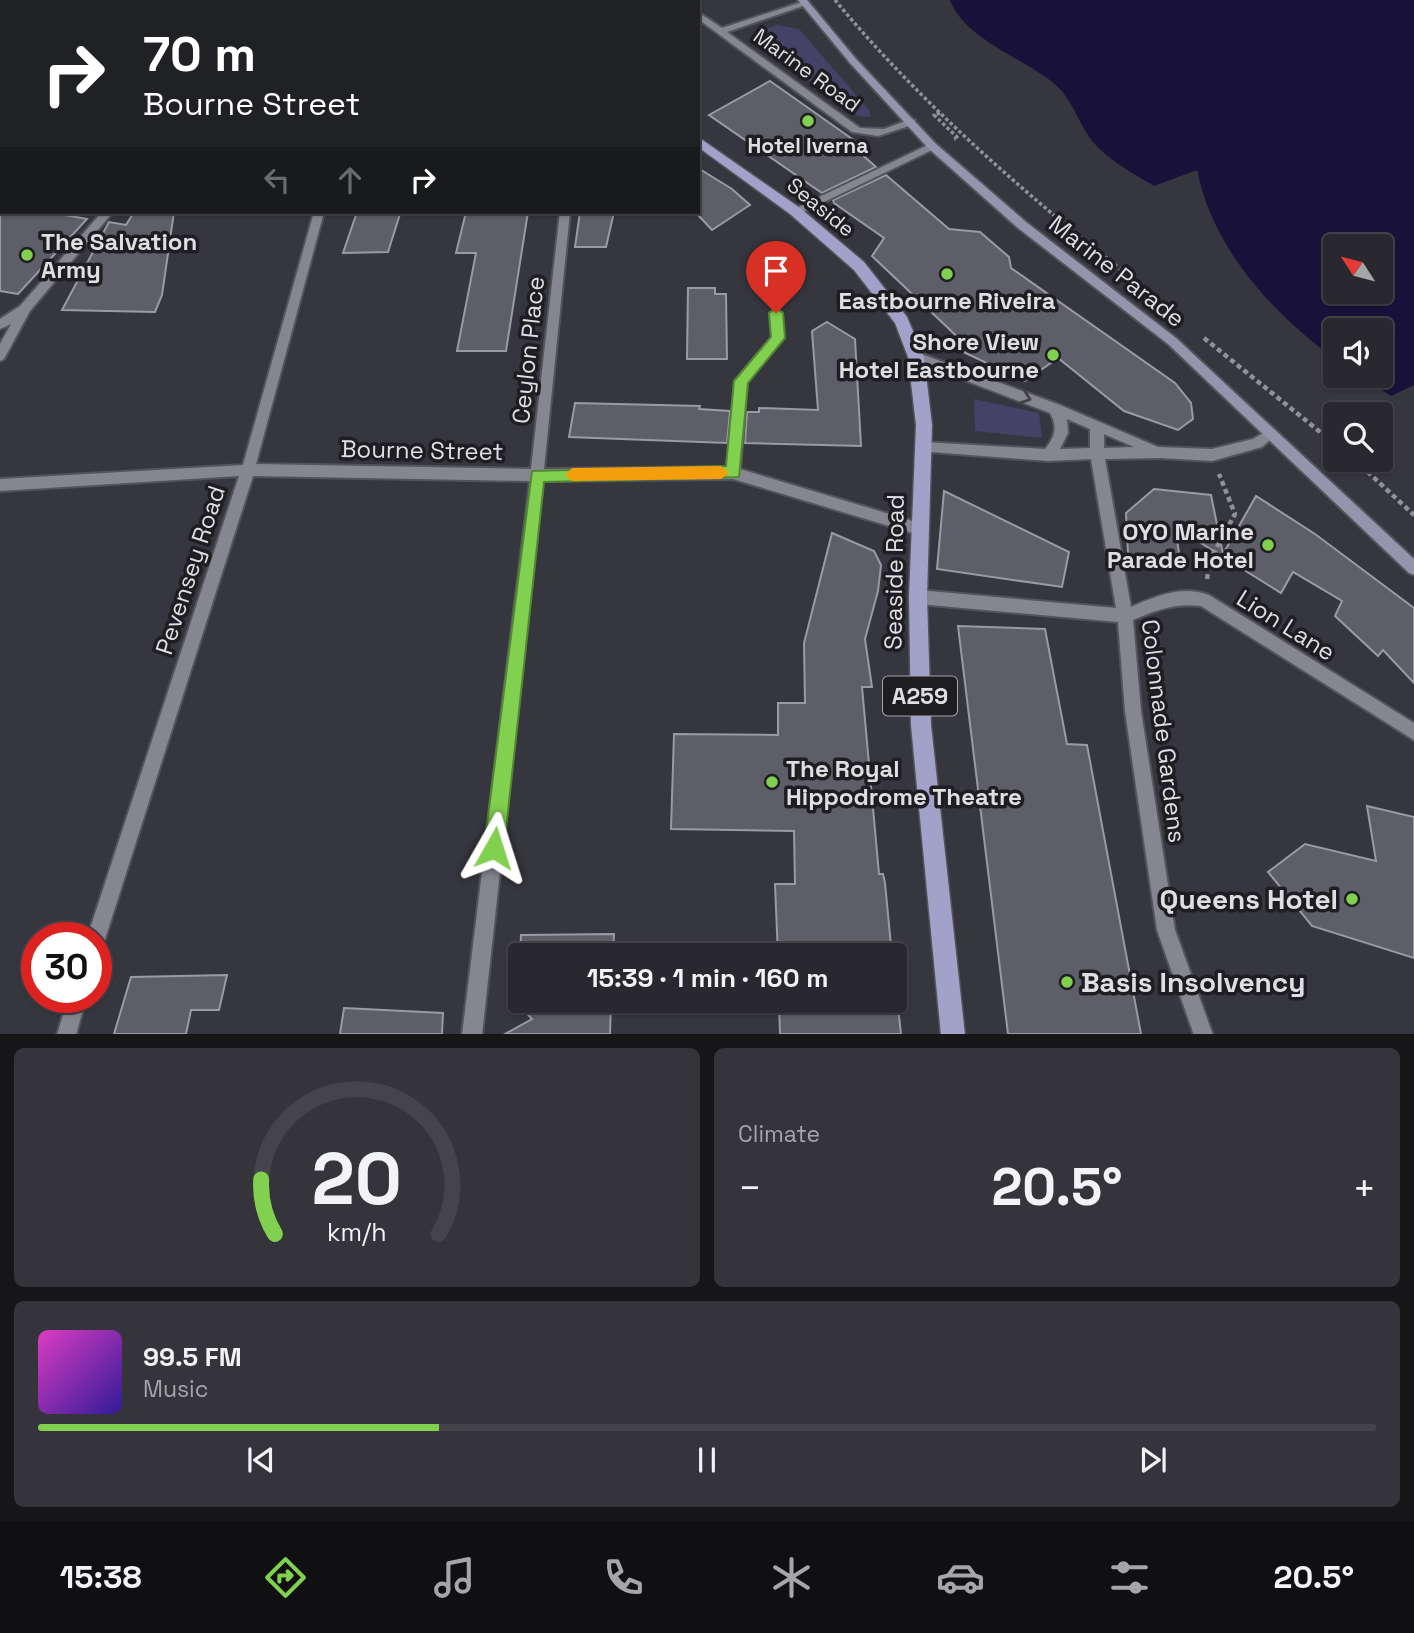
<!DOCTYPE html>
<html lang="en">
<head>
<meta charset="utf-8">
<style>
  body { margin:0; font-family:"Space Grotesk",sans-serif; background:#34343a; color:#f1f3f6; height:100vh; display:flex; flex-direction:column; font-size:26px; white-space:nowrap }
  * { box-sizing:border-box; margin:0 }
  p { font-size:23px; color:#a5a6aa }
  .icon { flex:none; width:38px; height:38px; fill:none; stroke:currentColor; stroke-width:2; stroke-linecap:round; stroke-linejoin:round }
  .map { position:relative; height:1034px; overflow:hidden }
  .drawer { display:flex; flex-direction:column; gap:14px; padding:14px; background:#161619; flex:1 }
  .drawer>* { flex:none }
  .hud { position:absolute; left:0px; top:0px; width:700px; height:214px; box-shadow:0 2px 5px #0004,0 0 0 2px #44444a; background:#202124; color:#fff; overflow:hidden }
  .needle { width:46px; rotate:306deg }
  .controls { position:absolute; left:1323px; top:234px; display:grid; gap:14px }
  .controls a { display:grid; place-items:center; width:70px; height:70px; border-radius:7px; background:#28282e; box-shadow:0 2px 5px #0004,0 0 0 2px #44444a; font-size:35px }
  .speed { position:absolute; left:21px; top:922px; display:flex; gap:14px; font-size:35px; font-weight:700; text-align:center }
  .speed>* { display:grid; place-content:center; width:91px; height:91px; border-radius:50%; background:#28282e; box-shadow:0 2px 5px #0004,0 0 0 2px #44444a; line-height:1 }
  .speed .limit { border:10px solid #d22; background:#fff; color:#111 }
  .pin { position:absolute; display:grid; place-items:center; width:60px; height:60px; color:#fff; margin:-72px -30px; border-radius:50% 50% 50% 0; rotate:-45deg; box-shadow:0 0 7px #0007 }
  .pin .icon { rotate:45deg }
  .me { position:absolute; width:77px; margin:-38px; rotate:6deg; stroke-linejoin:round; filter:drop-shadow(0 0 5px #0008) }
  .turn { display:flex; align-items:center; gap:24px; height:147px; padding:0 28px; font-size:32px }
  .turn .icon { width:91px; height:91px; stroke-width:2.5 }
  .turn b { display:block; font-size:49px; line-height:60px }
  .lanes { display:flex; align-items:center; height:66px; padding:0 28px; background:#0003; justify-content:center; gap:35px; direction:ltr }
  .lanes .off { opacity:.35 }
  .big { font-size:52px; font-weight:600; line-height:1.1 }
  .drawer .widget { flex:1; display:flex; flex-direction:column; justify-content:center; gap:10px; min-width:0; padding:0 24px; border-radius:10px; background:#34343a }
  .drawer .dial { align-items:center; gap:0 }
  .dial svg { height:182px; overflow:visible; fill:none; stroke:#44444a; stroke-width:7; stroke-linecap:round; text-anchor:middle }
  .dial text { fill:#f1f3f6; stroke:none }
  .song { display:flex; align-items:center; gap:21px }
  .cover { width:84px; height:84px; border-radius:10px; background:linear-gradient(135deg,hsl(310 70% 55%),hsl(250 70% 35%)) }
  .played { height:7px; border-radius:4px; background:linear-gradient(90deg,#82d04f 30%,#44444a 30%) }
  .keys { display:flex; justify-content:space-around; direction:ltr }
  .heat { display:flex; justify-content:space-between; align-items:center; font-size:38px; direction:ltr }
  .drawer .tiles { flex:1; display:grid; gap:14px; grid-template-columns:1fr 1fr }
  .widget:last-child { grid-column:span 2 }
  .trip { position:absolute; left:508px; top:943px; width:399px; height:70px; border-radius:7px; background:#28282e; box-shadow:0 2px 5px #0004,0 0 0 2px #44444a; font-weight:600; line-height:70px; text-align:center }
  .tabs { display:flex; height:112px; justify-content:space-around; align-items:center; background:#101012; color:#a5a6aa }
  .tabs .icon { width:49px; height:49px }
  .tabs .on { color:#82d04f }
  .tabs b { font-size:32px; color:#f1f3f6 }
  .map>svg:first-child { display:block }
  .green { fill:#444267 }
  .water { fill:#18113a; fill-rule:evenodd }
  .building { fill:#5e5e68; stroke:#9a9aa5; stroke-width:2 }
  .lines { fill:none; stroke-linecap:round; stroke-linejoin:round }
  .pedestrian-casing { stroke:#53535a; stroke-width:4 }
  .minor-casing { stroke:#53535a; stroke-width:4 }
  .secondary-casing { stroke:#53535a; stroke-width:4 }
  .primary-casing { stroke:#53535a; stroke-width:3 }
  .path-far1 { stroke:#919198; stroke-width:3.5; stroke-dasharray:3.5 2.5; stroke-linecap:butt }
  .path { stroke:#919198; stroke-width:4.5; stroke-dasharray:5 3.5; stroke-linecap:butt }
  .pedestrian { fill:#868690; fill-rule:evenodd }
  .minor { fill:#868690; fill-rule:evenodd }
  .secondary { fill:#9494ad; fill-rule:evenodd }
  .primary { fill:#a2a1ca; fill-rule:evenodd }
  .oneway { stroke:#424248 }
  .route { fill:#82d04f; stroke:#548733; stroke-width:2 }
  .slow { fill:#f59e0b }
  .poi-dot { fill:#82d04f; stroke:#1e1e22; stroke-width:2.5 }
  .labels { text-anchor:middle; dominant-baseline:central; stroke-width:7; stroke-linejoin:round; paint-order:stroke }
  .far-street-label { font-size:21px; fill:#dedee3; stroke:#1e1e22 }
  .far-poi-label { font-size:21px; font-weight:bold; fill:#dedee3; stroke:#1e1e22 }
  .shield { fill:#1e1e22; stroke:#a4a4a9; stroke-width:2 }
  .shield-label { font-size:23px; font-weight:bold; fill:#dedee3 }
  .poi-label { font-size:24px; font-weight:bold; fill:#dedee3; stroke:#1e1e22; text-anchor:start }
  .street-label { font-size:24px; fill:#dedee3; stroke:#1e1e22 }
  .near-poi-label { font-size:28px; font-weight:bold; fill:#dedee3; stroke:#1e1e22; text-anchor:end }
</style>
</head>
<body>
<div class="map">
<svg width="1414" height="1035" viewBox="0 0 1414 1035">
  <rect width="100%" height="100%" fill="#36363e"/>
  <g class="green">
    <path d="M777,25L799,29L870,111V117L858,116L758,45L756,37L759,31Z"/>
    <path d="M974,399L1039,413L1042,438L975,431Z"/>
  </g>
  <path class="water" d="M950,0H1414V385L1391,396L1361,376H1381V331H1335V359C1272,313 1213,249 1197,170L1154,186C1133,173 1109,161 1093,142C1079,125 1074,103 1058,87C1028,59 965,41 950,0ZM1335,247H1381V292H1335Z"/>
  <g class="building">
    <path d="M770,81L865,148L858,151L876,167L822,193L709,115Z"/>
    <path d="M698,168L732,189L750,205L712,230L698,215Z"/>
    <path d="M886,175L949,229L980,232L1009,257L1011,268L1175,383L1191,403L1193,419L1178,430L1124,411L1058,358L1025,381L959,350L966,345L872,256L884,238L834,203L833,200Z"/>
    <path d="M0,212H47L87,219L18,294L0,291Z"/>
    <path d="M134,212H174L162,295L155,312L62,310L109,222L126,225Z"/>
    <path d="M466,212H528L506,351H457L476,253H456Z"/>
    <path d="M580,212H614L606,247H575Z"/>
    <path d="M400,214L388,252L343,253L356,215Z"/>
    <path d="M688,288H715V294H726L727,359H687Z"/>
    <path d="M827,322L855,339L861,446L745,443L747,412H759V408L818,410L812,331Z"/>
    <path d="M575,403L700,406L699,409L730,411L727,443L569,437Z"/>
    <path d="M1154,489L1211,495L1223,554L1256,496L1315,534L1414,608V683L1383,650L1378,656L1335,616L1342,601L1293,572L1281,593L1175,527L1181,566L1146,564L1128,554L1126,513Z"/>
    <path d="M944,491L1069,552L1062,587L937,569Z"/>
    <path d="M832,533L874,551L881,565L878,591L865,639L872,687H862L879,874H883L885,883L892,956H778L775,884H795L794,831L671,829L674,734L778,735V703H805L804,643Z"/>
    <path d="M958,626L1045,629L1067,744L1087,745L1141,1034H1008Z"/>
    <path d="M1367,806L1414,817V958L1312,926L1268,872L1305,844L1376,861Z"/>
    <path d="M614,934L613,956H520L521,935Z"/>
    <path d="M520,960V1001H611L610,1034H505L532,1019L516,1002Z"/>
    <path d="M894,971L901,1034H780L779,1001H894Z"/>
    <path d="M227,975L219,1010H191L186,1034H114L131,977Z"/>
    <path d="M344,1008L443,1013L442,1034H340Z"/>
  </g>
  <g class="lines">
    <defs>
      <path id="pedestrian" d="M932,143L936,144V148L799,214L795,215L790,211Z"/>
      <g id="minor">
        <path d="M10,0H18L19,2H10Z"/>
        <path d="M131,0H142L130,2Z"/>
        <path d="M381,0H389L380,2Z"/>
        <path d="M673,0H682L683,2H674Z"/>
        <path d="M802,2L809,4L727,32L860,128L884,129L911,119L915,120V124L878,136L852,132L698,19V12L722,28Z"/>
        <path d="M2,89V97L0,98V90Z"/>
        <rect x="0" y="181" width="2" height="6"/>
        <path d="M102,212H113L30,311L4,359L0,361V344L11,324L0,329V319L20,306Z"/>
        <path d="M314,212H324L256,464L531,469L560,212H570L544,469L727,467L735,381L772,337L770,313L776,309L782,313L784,338L747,382L740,469L919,523L924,525L926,529L924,533L919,535L733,479L543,481L482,1035H462L530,481L253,476L105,939L102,945L96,948V938H87L239,476L0,491V479L243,465Z"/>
        <path d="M916,352L1060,405L1158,447L1212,449L1253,439L1270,429L1275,430L1277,434L1262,447L1212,461L1160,458L1105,459L1131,607C1156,596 1182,585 1209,595L1414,723V740L1201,606C1175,603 1157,610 1133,620L1141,711L1175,930L1213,1035H1194L1157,930L1125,711L1118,622L918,604L913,602L911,597L913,592L918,590L1116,608L1091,459L1048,461L918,451L916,447L918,443L923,442L1045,449C1055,437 1058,427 1050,413L912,360L910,357L912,354ZM1067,419L1090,429V448L1060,449L1068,433ZM1104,434L1134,447L1104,448Z"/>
        <path d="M68,998H86L76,1035H57Z"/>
      </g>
      <path id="secondary" d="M798,0H807L856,59L936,144L1026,222L1176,338L1414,559V575L1409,573L1168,344L1018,228L928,148L850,63Z"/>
      <g id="primary">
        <path d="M483,0H495L496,2H484Z"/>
        <path d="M698,137L800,208L864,262L907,317L924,357L932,425L927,597L931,725L965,1035H941L911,725L909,597L916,425L908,357L895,323L854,270L790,214L698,147Z"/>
      </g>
    </defs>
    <use href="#pedestrian" class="pedestrian-casing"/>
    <use href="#minor" class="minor-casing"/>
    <use href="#secondary" class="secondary-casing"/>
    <use href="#primary" class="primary-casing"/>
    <g class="path-far1">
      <path d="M835,0C916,98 1010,180 1108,260"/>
      <path d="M940,113L934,115L958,138L954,139"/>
    </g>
    <g class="path">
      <path d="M1106,258L1138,284"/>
      <path d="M1204,338L1335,444"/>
      <path d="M1355,460L1414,515"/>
      <path d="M1207,579L1210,560L1235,514L1219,474"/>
    </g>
    <use href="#pedestrian" class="pedestrian"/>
    <use href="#minor" class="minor"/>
    <use href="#secondary" class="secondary"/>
    <use href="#primary" class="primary"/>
  </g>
  <defs><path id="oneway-chevron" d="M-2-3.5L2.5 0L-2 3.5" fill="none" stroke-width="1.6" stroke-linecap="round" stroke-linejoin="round" transform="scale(1.75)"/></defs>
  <use class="oneway" href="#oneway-chevron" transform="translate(1026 398) rotate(20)"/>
  <path class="route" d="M776,308L783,313L785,338L748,383L739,477L544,482L504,848L501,855L494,858L487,855L484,848L532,471L726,466L734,381L771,337L769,313Z"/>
  <path class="slow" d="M721,466L729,473L721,479L572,481L565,475L572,468Z"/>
  <g class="poi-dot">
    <circle cx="808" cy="121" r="7"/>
    <circle cx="27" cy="255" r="7"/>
    <circle cx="947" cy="274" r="7"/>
    <circle cx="1053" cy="355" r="7"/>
    <circle cx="1268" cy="545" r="7"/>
    <circle cx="772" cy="782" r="7"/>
    <circle cx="1352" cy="899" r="7"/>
    <circle cx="1067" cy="982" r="7"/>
  </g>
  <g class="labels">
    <g class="far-street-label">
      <text transform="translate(807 70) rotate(36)">Marine Road</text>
      <text transform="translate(821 207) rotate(39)">Seaside</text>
    </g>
    <g class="far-poi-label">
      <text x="808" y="145">Hotel Iverna</text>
    </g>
    <rect class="shield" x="883" y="676.5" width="74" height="39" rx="5"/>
    <g class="shield-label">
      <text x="920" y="696">A259</text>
    </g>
    <g class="poi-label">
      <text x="41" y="241">The Salvation<tspan x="41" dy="28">Army</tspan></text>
      <text x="947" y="300" text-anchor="middle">Eastbourne Riveira</text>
      <text x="1039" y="341" text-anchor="end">Shore View<tspan x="1039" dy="28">Hotel Eastbourne</tspan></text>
      <text x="1254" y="531" text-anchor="end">OYO Marine<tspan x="1254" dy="28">Parade Hotel</tspan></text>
      <text x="786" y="768">The Royal<tspan x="786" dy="28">Hippodrome Theatre</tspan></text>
    </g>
    <g class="street-label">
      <text transform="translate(1117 271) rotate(38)">Marine Parade</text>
      <text transform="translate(528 350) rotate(-84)">Ceylon Place</text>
      <text transform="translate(422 450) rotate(1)">Bourne Street</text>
      <text transform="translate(190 570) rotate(-72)">Pevensey Road</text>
      <text transform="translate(894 572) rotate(-89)">Seaside Road</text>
      <text transform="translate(1286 625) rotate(32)">Lion Lane</text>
      <text transform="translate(1164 731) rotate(83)">Colonnade Gardens</text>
    </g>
    <g class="near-poi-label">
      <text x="1338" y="899">Queens Hotel</text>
      <text x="1081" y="982" text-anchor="start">Basis Insolvency</text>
    </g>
  </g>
</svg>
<div class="controls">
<a><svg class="needle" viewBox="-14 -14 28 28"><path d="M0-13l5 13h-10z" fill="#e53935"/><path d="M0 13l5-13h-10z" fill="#a5a6aa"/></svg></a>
<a><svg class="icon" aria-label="sound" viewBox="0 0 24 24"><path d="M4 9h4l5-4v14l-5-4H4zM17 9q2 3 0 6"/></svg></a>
<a><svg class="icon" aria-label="search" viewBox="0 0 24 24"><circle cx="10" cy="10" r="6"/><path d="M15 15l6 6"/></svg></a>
</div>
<div class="speed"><div class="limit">30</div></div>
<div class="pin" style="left:776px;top:313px;background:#d93025"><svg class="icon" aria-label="arrive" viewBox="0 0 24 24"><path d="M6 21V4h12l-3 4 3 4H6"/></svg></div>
<svg class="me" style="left:494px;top:848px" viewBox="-20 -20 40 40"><path d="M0-17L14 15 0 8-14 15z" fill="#82d04f" stroke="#fff" stroke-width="4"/></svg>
<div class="trip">15:39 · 1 min · 160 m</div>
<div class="hud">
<div class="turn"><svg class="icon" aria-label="right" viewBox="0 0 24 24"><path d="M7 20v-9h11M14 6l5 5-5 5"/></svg><div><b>70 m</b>Bourne Street</div></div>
<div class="lanes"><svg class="icon off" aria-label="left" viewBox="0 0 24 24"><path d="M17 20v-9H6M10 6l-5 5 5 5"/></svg><svg class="icon off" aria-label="ahead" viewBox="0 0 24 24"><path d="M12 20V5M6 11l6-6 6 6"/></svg><svg class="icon" aria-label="right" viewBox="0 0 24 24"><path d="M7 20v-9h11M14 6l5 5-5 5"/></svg></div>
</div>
</div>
<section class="drawer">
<div class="tiles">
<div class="widget dial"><svg viewBox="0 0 100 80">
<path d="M14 69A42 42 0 1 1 86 69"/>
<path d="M14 69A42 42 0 0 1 8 45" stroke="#82d04f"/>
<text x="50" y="56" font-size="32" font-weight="700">20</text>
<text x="50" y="72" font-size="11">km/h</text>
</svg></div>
<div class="widget"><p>Climate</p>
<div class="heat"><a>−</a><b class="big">20.5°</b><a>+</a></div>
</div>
<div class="widget">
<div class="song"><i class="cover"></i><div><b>99.5 FM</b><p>Music</p></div></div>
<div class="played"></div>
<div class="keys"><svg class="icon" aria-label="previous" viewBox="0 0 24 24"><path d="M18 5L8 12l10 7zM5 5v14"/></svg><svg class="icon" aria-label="pause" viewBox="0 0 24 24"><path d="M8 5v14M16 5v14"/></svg><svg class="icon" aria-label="next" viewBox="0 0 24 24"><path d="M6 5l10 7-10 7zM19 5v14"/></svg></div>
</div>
</div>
</section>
<nav class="tabs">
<b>15:38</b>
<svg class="icon on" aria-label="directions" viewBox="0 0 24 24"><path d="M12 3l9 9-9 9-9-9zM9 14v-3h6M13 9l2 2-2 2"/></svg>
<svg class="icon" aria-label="music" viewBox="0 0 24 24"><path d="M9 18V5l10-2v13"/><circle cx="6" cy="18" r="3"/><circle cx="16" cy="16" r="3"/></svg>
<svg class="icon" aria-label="phone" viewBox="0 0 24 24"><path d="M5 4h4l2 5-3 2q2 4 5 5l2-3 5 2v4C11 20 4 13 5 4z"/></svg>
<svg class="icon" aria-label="climate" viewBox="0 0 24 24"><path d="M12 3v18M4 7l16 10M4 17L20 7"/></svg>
<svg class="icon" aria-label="car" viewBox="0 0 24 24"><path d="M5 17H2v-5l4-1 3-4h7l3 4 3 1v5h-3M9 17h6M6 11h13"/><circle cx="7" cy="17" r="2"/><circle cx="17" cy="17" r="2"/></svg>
<svg class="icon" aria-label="filters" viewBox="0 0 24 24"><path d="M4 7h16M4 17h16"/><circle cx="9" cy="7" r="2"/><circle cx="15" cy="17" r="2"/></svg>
<b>20.5°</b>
</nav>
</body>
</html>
